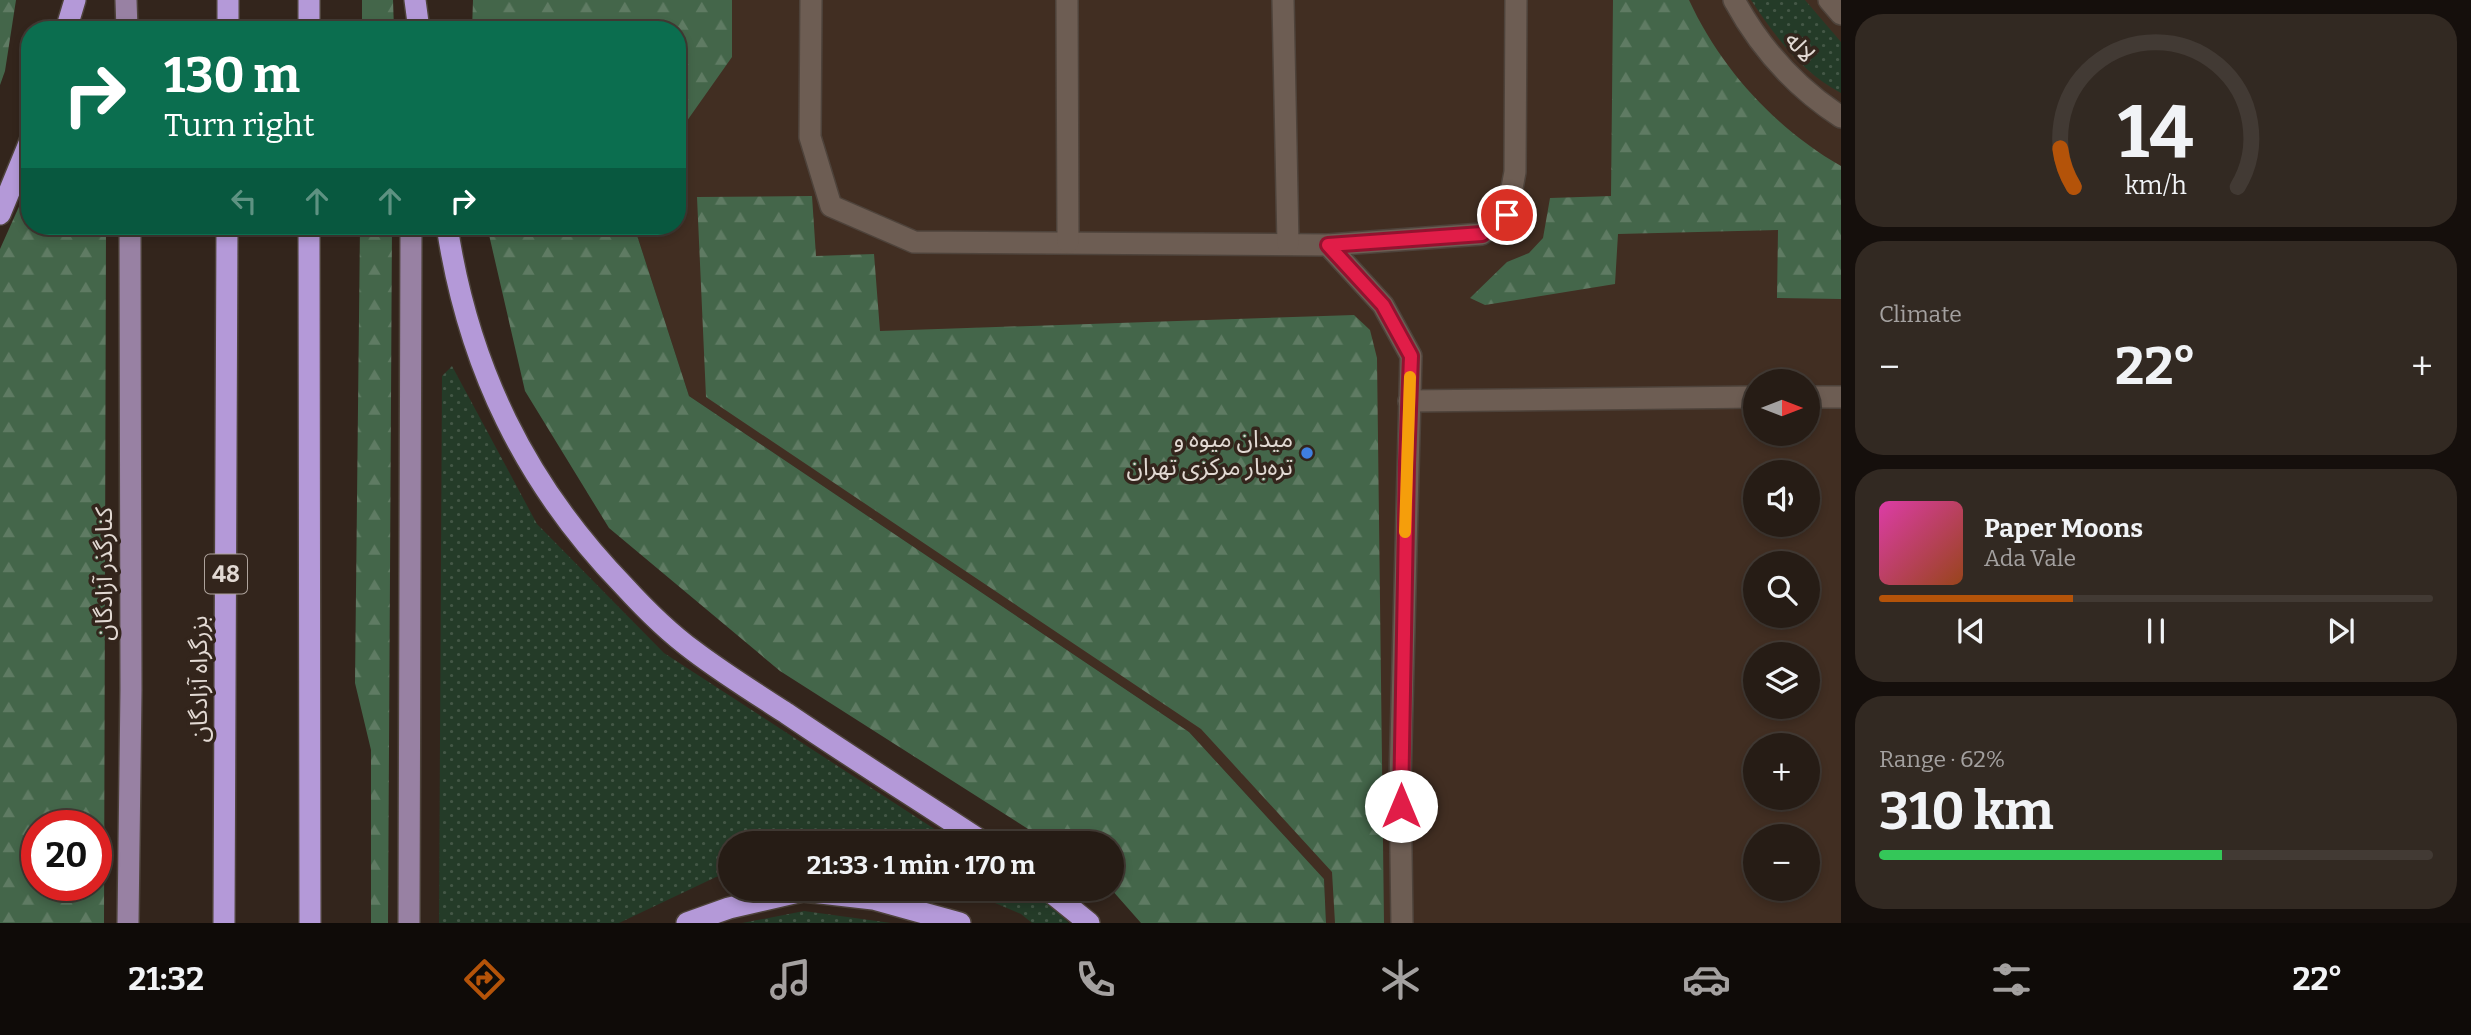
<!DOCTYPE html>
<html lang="en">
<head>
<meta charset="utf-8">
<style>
  body { margin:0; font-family:Bitter,"Noto Sans Arabic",serif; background:#322922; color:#f1f3f6; height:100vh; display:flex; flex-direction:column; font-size:26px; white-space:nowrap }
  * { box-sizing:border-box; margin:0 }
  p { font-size:23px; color:#a4a1a0 }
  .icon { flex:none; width:38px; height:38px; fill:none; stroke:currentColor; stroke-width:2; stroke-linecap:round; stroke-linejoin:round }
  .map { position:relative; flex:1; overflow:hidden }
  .details { display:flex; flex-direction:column; gap:14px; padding:14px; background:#150f0c; width:630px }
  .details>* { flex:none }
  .guide { position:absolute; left:21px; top:21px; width:665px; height:214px; border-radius:28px; box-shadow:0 4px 10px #0003,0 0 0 2px #423a34; background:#0b6e4f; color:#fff; overflow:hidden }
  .needle { width:46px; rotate:90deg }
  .tools { position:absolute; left:1743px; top:369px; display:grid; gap:14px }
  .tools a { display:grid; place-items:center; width:77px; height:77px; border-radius:50%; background:#261c15; box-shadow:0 4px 10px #0003,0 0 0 2px #423a34; font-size:35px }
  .speed { position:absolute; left:21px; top:810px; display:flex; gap:14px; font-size:35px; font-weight:700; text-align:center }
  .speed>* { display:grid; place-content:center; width:91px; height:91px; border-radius:50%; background:#261c15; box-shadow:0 4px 10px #0003,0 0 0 2px #423a34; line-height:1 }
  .speed .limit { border:10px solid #d22; background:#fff; color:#111 }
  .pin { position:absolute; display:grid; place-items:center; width:60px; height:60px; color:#fff; margin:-30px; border:4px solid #fff; border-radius:50%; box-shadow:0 2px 7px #0007 }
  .me { position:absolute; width:77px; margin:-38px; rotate:0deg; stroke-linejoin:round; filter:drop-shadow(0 0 5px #0008) }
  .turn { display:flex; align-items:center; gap:24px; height:147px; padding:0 28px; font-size:32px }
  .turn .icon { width:91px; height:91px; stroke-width:2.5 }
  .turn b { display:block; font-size:49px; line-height:60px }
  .lanes { display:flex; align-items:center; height:66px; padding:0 28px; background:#0003; justify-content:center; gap:35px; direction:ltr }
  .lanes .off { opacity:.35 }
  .big { font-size:52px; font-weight:700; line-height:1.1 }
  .details .widget { flex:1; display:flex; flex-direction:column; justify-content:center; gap:10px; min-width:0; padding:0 24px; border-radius:28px; background:#322922 }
  .details .dial { align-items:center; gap:0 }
  .dial svg { height:182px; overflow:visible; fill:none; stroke:#423a34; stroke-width:7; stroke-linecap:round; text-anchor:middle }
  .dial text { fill:#f1f3f6; stroke:none }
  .song { display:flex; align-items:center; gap:21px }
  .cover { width:84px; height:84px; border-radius:10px; background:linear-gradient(135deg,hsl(320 70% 55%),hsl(20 70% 35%)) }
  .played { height:7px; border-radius:4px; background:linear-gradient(90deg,#b45309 35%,#423a34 35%) }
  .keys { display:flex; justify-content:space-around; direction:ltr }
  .heat { display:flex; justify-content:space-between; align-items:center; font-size:38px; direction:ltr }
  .charge { height:10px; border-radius:5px; background:linear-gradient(90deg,#34c759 62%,#423a34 0) }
  .trip { position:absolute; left:718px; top:831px; width:406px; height:70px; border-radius:35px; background:#261c15; box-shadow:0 4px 10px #0003,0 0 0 2px #423a34; font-weight:700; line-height:70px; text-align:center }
  .tabs { display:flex; height:112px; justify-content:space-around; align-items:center; background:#0f0b08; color:#a4a1a0 }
  .tabs .icon { width:49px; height:49px }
  .tabs .active { color:#b45309 }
  .tabs b { font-size:32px; color:#f1f3f6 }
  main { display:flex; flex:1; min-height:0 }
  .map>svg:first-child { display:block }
  .built { fill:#412e22; fill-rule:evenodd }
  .grass { fill:url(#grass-dots) }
  .forest { fill:url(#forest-firs); fill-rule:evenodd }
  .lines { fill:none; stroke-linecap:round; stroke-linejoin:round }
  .minor-casing { stroke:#4e433b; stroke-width:24 }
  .major-casing { stroke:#4e433b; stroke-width:24 }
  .highway-casing { stroke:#4e433b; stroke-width:24 }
  .minor { stroke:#6d5d53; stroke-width:21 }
  .major { stroke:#9881a3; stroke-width:21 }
  .highway { stroke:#b499d8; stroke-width:21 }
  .route-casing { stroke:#92132f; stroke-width:18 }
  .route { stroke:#e11d48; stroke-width:12 }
  .slow { stroke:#f59e0b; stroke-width:12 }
  .shop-dot { fill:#3f7fe0; stroke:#33251c; stroke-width:2.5 }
  .labels { text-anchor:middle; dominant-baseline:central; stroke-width:7; stroke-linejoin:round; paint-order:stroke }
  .shield { fill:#33251c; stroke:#aea39c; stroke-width:2 }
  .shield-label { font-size:23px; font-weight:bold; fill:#e2d9d3 }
  .street-label { font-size:24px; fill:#e2d9d3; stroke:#33251c }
  .poi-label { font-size:24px; fill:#e2d9d3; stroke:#33251c; text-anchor:end }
</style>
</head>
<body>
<main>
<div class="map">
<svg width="1841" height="923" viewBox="0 0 1841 923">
  <defs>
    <pattern id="grass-dots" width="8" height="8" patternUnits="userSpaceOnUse" patternTransform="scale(1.75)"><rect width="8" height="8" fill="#243b28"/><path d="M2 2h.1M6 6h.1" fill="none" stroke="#445746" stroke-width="1.8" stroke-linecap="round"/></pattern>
    <pattern id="forest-firs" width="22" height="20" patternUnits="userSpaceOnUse" patternTransform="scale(1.75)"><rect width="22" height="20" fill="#44664a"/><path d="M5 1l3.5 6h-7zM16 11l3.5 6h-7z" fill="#5f7b63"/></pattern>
  </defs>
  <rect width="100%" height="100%" fill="#33251c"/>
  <path class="built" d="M630,0H1841V923H1326L1324,879L1189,732L689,396L634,226H677V30H625ZM1755,382H1808V434H1755ZM1755,472H1808V525H1755ZM1755,564H1808V616H1755ZM1755,654H1808V707H1755ZM1755,746H1808V798H1755ZM1755,836H1808V889H1755Z"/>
  <g class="grass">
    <path d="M1751,0H1805L1841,42V93C1802,73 1775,36 1751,0Z"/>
    <path d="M452,366L537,524L664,653L956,843L730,844V874L716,877L619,923H439L442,376Z"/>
    <path d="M962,889H1026L1046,902L1069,923H1032L1021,914Z"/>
    <path d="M804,911L891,923H742Z"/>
  </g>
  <g class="forest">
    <path d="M0,0H16L5,71L0,85Z"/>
    <path d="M362,0H393L394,30H362Z"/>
    <path d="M473,0H732V57L677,135V30H472Z"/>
    <path d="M1613,0H1689C1721,69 1775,128 1841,166V299L1777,298L1778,230L1618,234L1615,284L1485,305L1470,298L1507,262L1529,253L1543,238L1550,198L1611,196Z"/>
    <path d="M30,182V226H106L104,923H0V249ZM96,826V886H37V826Z"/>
    <path d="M812,196L816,256L874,254L880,331L1354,315L1370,330L1377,358L1384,923H1335L1332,872L1201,729L706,397L697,197Z"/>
    <path d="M360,226H392L388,923H371V750L355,683Z"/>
    <path d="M487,226H634L689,396L1189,732L1324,879L1326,923H1141L1111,889V844L1050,843L780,671L609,528L525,391Z"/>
  </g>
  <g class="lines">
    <defs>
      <g id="minor">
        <path d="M811,0L810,137L831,206L914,242L1328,245L1482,234L1507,214L1515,172L1516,0"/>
        <path d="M1067,0L1068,242"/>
        <path d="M1283,0L1288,244"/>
        <path d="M1734,0C1760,48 1795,87 1841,117"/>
        <path d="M1829,0L1841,14"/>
        <path d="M1328,245L1383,305L1411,356L1400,782L1402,923"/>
        <path d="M1808,397H1841"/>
        <path d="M1409,401L1755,397"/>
      </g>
      <g id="major">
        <path d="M126,0L127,30"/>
        <path d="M128,923L131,690L130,226"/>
        <path d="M409,923L411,226"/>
      </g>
      <g id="highway">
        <path d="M309,0V30"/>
        <path d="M415,0L419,30"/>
        <path d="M66,30L75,0"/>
        <path d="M228,30V0"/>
        <path d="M0,214L30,141"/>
        <path d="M309,226L310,923"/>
        <path d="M447,226C468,366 525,484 624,586C645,609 668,632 694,651C723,673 755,693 786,713C852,758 919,800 986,844"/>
        <path d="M1047,889L1089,923"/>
        <path d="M224,923L227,226"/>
        <path d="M687,923L729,908L803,891L873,899L960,923"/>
      </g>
    </defs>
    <use href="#minor" class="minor-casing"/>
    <use href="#major" class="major-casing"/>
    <use href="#highway" class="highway-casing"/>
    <use href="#minor" class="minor"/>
    <use href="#major" class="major"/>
    <use href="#highway" class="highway"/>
  </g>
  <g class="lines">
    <defs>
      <path id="route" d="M1401,806L1407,463L1411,356L1383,305L1328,245L1482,234L1507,215"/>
    </defs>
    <use href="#route" class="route-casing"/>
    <use href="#route" class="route"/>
    <path class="slow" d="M1405,532L1410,377"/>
  </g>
  <circle class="shop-dot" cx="1307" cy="453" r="7"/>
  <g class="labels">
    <rect class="shield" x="205" y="554.5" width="42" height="39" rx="5"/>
    <g class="shield-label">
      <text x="226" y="574">48</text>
    </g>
    <g class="street-label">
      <text transform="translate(1800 47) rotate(48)">لاله</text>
      <text transform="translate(104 574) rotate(-90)">کنارگذر آزادگان</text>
      <text transform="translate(199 679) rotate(-90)">بزرگراه آزادگان</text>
    </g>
    <g class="poi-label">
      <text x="1293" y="439">میدان میوه و<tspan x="1293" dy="28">تره‌بار مرکزی تهران</tspan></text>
    </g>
  </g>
</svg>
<div class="tools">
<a><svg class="needle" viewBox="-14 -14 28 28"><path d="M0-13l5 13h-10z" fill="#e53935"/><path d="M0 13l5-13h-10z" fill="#a4a1a0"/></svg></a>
<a><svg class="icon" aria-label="sound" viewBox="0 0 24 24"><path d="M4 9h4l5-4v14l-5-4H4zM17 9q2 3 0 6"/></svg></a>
<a><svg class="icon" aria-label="search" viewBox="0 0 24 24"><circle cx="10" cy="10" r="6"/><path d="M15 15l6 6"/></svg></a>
<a><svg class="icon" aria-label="layers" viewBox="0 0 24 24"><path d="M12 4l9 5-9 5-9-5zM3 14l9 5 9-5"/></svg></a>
<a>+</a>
<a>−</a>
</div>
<div class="speed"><div class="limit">20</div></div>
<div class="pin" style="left:1507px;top:215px;background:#d93025"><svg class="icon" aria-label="arrive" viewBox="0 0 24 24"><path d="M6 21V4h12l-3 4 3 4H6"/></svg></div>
<svg class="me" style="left:1401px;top:806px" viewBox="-20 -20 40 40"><circle r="19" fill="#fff"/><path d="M0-13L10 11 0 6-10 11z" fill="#e11d48"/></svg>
<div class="trip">21:33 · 1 min · 170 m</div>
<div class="guide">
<div class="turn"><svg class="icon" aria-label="right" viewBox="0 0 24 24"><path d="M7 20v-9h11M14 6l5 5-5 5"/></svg><div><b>130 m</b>Turn right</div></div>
<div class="lanes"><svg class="icon off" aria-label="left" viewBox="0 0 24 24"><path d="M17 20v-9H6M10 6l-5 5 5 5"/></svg><svg class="icon off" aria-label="ahead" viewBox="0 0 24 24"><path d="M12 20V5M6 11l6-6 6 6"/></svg><svg class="icon off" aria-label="ahead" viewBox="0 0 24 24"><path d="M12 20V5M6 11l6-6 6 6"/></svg><svg class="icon" aria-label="right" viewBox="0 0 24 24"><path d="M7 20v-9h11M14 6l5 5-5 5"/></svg></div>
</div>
</div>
<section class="details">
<div class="widget dial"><svg viewBox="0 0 100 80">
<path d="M14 69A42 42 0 1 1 86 69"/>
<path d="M14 69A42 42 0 0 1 8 52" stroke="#b45309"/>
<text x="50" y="56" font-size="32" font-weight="700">14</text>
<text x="50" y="72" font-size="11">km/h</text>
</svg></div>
<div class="widget"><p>Climate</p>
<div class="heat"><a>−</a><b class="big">22°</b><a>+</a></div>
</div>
<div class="widget">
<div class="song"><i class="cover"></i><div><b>Paper Moons</b><p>Ada Vale</p></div></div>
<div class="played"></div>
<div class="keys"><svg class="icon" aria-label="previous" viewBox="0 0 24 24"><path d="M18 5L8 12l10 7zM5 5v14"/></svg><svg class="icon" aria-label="pause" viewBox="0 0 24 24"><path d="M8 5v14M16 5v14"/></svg><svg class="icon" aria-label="next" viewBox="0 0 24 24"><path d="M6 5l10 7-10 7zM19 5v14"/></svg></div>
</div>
<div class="widget"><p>Range · 62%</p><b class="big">310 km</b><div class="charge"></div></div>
</section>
</main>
<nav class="tabs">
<b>21:32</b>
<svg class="icon active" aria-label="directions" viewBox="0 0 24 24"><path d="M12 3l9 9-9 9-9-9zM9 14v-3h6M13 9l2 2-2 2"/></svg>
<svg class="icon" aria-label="music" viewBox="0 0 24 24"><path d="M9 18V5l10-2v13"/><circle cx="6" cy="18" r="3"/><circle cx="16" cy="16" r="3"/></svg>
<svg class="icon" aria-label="phone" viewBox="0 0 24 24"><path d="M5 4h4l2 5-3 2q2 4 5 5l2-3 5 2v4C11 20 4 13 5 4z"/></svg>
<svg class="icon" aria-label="climate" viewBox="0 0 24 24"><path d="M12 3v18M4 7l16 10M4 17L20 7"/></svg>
<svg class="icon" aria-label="car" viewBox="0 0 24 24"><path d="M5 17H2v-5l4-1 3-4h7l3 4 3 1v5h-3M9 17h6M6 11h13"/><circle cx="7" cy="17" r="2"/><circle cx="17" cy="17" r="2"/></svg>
<svg class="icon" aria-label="filters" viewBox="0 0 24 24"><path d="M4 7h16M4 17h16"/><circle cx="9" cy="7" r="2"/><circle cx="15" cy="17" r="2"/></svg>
<b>22°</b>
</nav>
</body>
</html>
